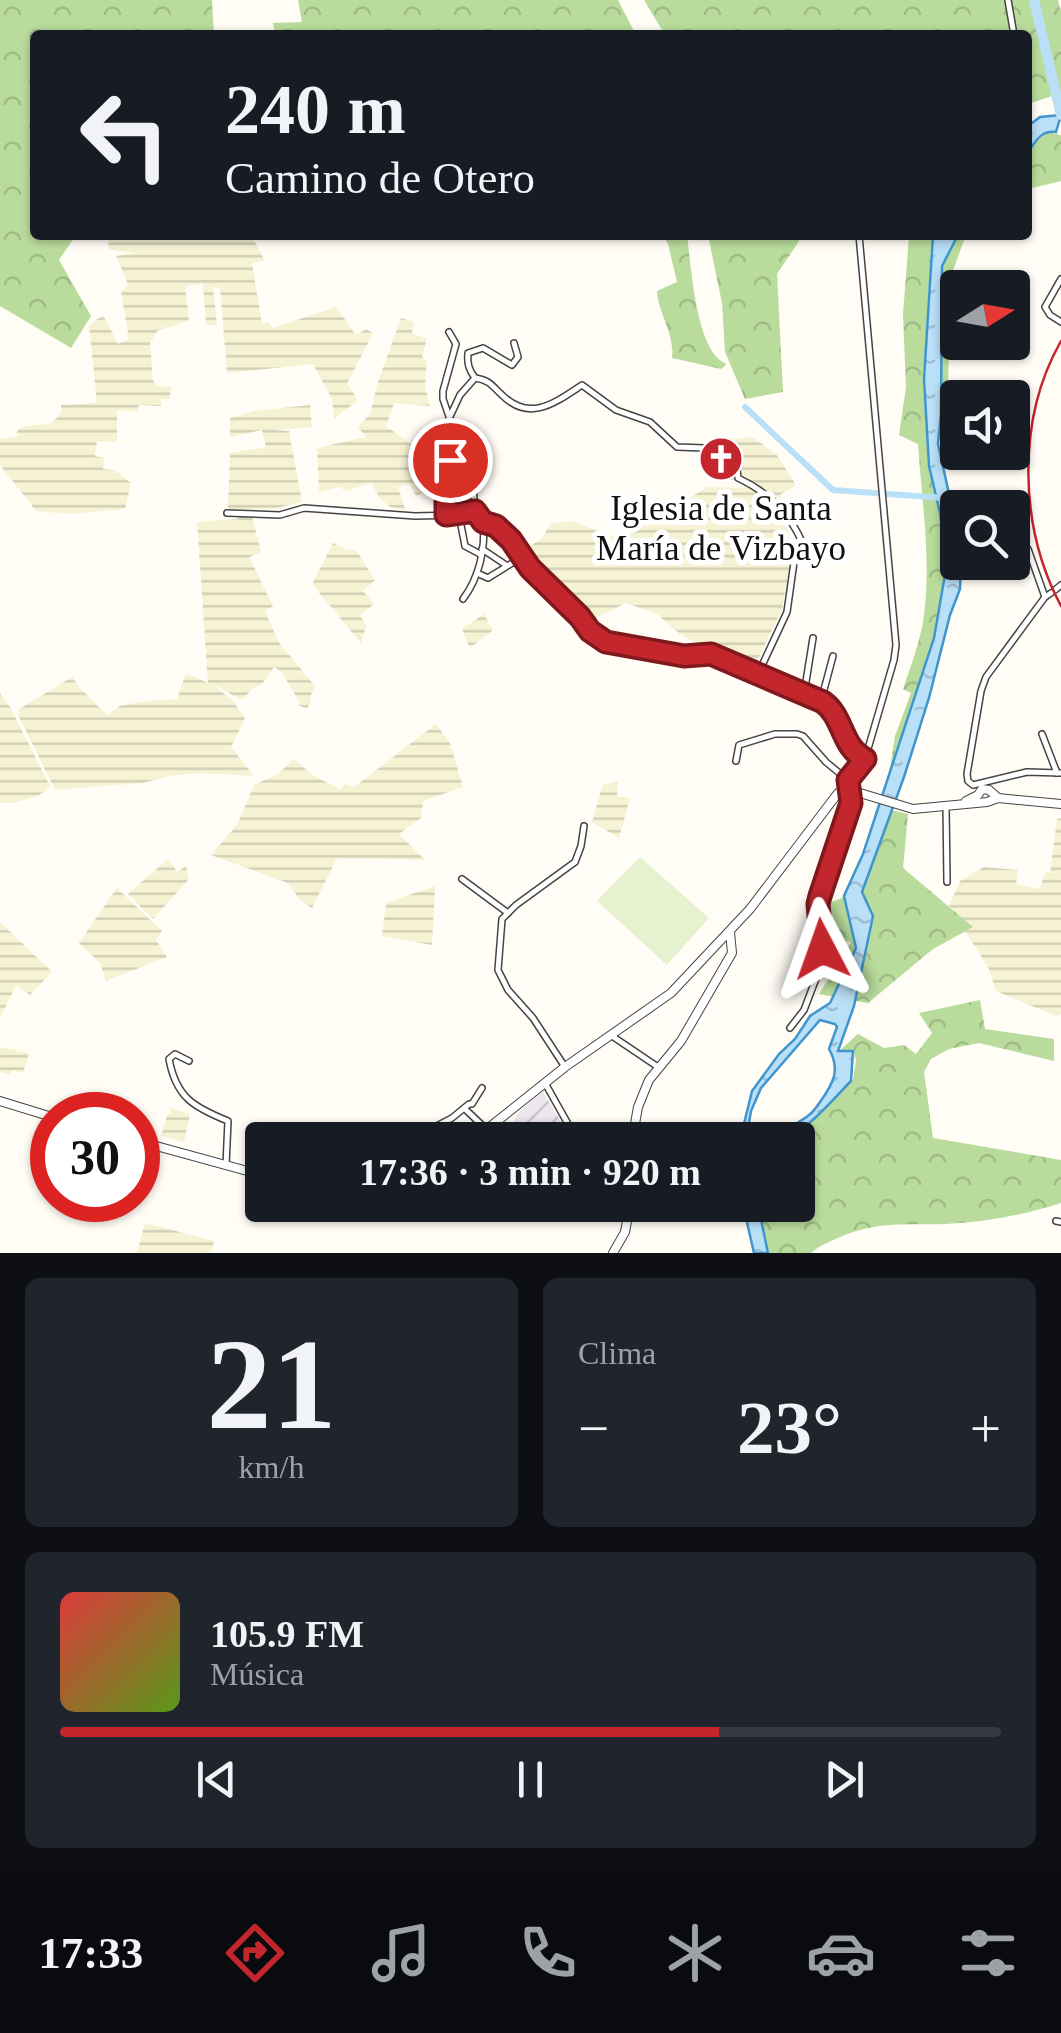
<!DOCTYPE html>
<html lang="es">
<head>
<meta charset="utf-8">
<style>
  body { margin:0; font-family:"Times New Roman",serif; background:#20242c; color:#f1f3f6; height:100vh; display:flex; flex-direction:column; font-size:38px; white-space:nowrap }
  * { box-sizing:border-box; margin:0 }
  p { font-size:32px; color:#9ea1a6 }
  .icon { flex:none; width:55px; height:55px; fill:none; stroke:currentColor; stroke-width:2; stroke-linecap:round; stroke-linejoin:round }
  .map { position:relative; height:1253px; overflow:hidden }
  .details { display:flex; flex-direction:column; gap:25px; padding:25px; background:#0d0f14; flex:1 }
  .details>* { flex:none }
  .top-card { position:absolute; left:30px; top:30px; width:1002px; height:210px; border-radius:10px; box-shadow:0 2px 8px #0004; background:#171b24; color:#f1f3f6; overflow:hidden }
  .needle { width:65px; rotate:79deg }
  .controls { position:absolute; left:940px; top:270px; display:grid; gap:20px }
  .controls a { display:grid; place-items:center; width:90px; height:90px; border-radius:10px; background:#171b24; box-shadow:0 2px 8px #0004; font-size:50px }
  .speed { position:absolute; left:30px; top:1092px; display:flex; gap:20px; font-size:50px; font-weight:700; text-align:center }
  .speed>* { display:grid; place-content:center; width:130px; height:130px; border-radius:50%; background:#171b24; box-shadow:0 2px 8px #0004; line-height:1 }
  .speed .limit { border:15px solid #d22; background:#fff; color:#111 }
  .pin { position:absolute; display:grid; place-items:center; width:85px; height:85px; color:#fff; margin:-42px; border:5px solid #fff; border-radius:50%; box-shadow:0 2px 10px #0007 }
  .me { position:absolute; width:110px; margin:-55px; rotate:356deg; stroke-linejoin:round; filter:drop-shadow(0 0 8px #0008) }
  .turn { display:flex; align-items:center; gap:35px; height:210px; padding:0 30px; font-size:45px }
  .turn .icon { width:130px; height:130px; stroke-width:2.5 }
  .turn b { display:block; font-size:70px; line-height:85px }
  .big { font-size:75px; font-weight:600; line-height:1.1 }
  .details .card { flex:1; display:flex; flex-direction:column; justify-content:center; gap:15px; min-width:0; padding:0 35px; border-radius:15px; background:#20242c }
  .details .dial { align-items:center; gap:0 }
  .dial b { font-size:130px; line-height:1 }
  .song { display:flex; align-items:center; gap:30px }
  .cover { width:120px; height:120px; border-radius:15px; background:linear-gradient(135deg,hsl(0 70% 55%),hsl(90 70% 35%)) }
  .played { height:10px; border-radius:5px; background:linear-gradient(90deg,#c4262e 70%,#363941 70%) }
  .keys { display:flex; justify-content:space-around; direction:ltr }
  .heat { display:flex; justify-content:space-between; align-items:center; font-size:55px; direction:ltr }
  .details .tiles { flex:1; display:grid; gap:25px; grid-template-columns:1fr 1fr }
  .card:last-child { grid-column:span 2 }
  .trip { position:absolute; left:245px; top:1122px; width:570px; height:100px; border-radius:10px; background:#171b24; box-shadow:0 2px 8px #0004; font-weight:600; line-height:100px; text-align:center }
  .dock { display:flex; height:160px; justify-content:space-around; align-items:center; background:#090b0e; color:#9ea1a6 }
  .dock .icon { width:70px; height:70px }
  .dock .selected { color:#c4262e }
  .dock b { font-size:45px; color:#f1f3f6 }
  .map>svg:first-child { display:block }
  .industrial { fill:url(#industrial-furrows) }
  .farmland { fill:url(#farmland-rules) }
  .forest { fill:url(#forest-crowns) }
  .cemetery { fill:url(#cemetery-stones) }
  .pitch { fill:#e6f2cf }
  .water { fill:url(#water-ripples); stroke:#3f96cf; stroke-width:2.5 }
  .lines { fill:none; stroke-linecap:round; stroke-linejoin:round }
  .canal { stroke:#b9e0f7; stroke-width:6 }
  .river { stroke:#b9e0f7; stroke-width:10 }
  .minor-casing { stroke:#444; stroke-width:8 }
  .tertiary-casing { stroke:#444; stroke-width:10 }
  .minor { stroke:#fff; stroke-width:5 }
  .tertiary { stroke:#fff; stroke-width:8 }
  .rail { stroke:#c4262e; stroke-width:2.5 }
  .route-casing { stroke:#7f191e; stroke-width:25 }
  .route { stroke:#c4262e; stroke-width:18 }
  .labels { text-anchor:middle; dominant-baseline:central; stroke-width:10; stroke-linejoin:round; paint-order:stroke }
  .poi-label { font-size:35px; fill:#111; stroke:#fff }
</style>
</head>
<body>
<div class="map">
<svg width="1061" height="1253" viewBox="0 0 1061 1253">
  <defs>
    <pattern id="industrial-furrows" width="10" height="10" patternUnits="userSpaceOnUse" patternTransform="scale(2.5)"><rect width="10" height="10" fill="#eee6ef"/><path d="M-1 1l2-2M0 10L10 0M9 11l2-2" fill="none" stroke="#cbc4cc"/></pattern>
    <pattern id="farmland-rules" width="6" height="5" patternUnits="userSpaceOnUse" patternTransform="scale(2.5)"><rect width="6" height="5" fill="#f6f3d4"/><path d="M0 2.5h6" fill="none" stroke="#d2cfb5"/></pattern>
    <pattern id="forest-crowns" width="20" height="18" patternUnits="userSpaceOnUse" patternTransform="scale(2.5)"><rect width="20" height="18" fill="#b9dc9c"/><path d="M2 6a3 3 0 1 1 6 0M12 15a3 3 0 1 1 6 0" fill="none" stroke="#9ebc85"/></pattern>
    <pattern id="cemetery-stones" width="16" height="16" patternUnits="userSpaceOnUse" patternTransform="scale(2.5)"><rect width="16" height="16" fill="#d9e3c4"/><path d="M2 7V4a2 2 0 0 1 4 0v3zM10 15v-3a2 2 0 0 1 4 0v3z" fill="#b9c2a7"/></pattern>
    <pattern id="water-ripples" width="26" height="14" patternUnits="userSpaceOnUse" patternTransform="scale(2.5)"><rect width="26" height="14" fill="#b9e0f7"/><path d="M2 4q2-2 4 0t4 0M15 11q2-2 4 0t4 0" fill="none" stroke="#9ebfd3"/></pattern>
  </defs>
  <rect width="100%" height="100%" fill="#fffdf5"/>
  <path class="industrial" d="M543,1092L572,1140H509V1133L518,1112Z"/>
  <g class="farmland">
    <path d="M108,235H251L265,261L252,263L262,324L269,322L272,328L336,307L356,335L366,329L373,333L347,384L358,400L334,419L332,399L313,364L227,373L220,288L213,287L217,326L206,324L203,284L185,286L189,321L157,331L150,343L153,381L158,386L172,387L169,399H161V406L139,405L138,411L117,410V442L97,441L95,456L104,458L103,469L115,470L131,483L125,509L70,514L36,511L0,465V439L19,436L16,433L21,427L52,423L61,413V405L97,403L89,325L103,315L118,344L129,339L121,291L124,290L128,284L116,256L136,253L109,250Z"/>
    <path d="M401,318L414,322L412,333L427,339L422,357L427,360L425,386L430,406L394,403L386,426L409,443L444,456L424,492L416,496L410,483L398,487L406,511L390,507L380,498L371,483L346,491L339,487L319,492L317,448L366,437L358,427L370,414L378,382Z"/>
    <path d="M310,405L312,427L274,430L289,431L302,502L273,509H228L230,453L266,447L262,430L230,437V418L253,411Z"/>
    <path d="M753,437L776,454L796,485L780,495L784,522L793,546L782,609L757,661L742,659L688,639L672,628L657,614L626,603L592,620L528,548L543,537L550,524L571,521L620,539L708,487L744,488L739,451L732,439Z"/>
    <path d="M237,515L252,516L261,552L249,557L273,606L265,611L279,643L315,686L310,697L311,700L307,709L298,705L300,703L281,671L274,667L262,684L252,689L242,700L212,684L233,701L245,718L231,747L254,776L199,773L170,776L142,783L55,790L18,715L20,714L19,711H16L72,677L80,688L107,715L120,706L145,701L177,699L186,673L208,683L197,522L238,519Z"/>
    <path d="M333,543L347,550H356L375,580L363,591L374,604L360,615L366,626L361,643L312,584Z"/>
    <path d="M484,614L493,630L470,648L462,629Z"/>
    <path d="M0,693L10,707L50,786L46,791L37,796L14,803H0Z"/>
    <path d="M436,724L450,743L463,787L423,801L421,818L399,834L425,860L337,858L312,908L300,900L288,883L211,855L237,825L254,785L278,774L294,759L312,775L340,789L345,784L354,787Z"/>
    <path d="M618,782L617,796L630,798L619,838L592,822L603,784Z"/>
    <path d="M1061,818V1014L1056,1016L996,991L989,969L965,931L972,927L949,906L960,881L984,867L1018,870L1016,884L1039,889L1046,872L1050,873L1057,819Z"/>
    <path d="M168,859L177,872L186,866L189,879L153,919L128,894Z"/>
    <path d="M435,886L432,945L382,936L386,903Z"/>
    <path d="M117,888L162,931L156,940L167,957L106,981L100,963L79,943Z"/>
    <path d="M0,922L52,972L30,995L16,985L0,1018Z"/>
    <path d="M0,1047L29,1053L23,1073L12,1070L10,1075L0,1072Z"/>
    <path d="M170,1108L190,1114L184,1142L161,1136L168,1113L172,1114Z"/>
    <path d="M145,1223L214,1241L211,1253H137Z"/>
  </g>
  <g class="forest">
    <path d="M0,0H212L214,35H35V235H76L59,260L91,316L71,348L0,306Z"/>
    <path d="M298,0H618L636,35H275L273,23L302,22Z"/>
    <path d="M644,0H1058L1061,11V93L1028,104V35H665Z"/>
    <path d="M1048,132L1061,135V181L1028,189C1027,162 1024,148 1048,132Z"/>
    <path d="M663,235H687C691,265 696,351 725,363L726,365L721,369L672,358C675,334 658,313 657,291L677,282L668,244Z"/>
    <path d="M708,235H803L777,274L783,392L745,399L725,352L722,303Z"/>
    <path d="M909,235H932L923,379L928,466L939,513L947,563L933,637L889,774L895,736L911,693L903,689C910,668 919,645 923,622C932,563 922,504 918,444L899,435L906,387L903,315Z"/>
    <path d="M959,235H966L951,276L948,384L941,398L942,266Z"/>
    <path d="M877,807L908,814L903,868L973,927L933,949L868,1003L819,994L851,942L831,938L820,907L842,898L864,853Z"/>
    <path d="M980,1000L985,1029L1054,1039V1061L979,1043L949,1049L931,1059L924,1072L933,1138L1061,1160V1203C1024,1215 985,1222 945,1224C906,1225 875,1221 838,1238C828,1242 819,1246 811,1253H769L759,1205H798V1140H786L814,1120L845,1081L853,1080L856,1060L853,1051L838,1052L858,1034L884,1048L904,1045L916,1054L932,1033L919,1013Z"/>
  </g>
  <path class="cemetery" d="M731,450L735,480H720L721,471H714L711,453Z"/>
  <path class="pitch" d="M640,857L709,918L667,965L597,901Z"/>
  <g class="water">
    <path d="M1061,115L1056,132C1041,130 1036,141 1028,152V126L1040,117Z"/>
    <path d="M933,235H958L942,266L941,413L938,444L955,521L958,562L961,563V566L960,589L950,615L929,698L904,777L862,892L873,916L854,1006L838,1051H853L851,1081C834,1098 800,1140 776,1140C785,1127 797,1125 809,1115C812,1113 818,1105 820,1102C833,1084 841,1070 829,1049L837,1027L835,1024L820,1020L761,1088L751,1111L746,1140H740L752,1091L779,1054L795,1039L810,1016L830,1003L856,948L844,896L863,854L934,638L947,563L940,513L929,466L924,379Z"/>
    <path d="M743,1205H758L768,1253H754Z"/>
  </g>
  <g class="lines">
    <path class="canal" d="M745,407L833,490L985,501L994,504"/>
    <path class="river" d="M1034,0L1061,115"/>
    <defs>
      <g id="minor">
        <path d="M1008,0L1014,35"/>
        <path d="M1061,279L1045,307L1050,315L1061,322"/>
        <path d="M449,332L456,344L443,391V399L473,486L475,511"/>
        <path d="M475,378C469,370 467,364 468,353L483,348L512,365L518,357L514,343"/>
        <path d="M227,513L280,515L304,508L415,516L459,515L475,511L483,522L496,526L511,540L530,568L599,638L627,646L684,656L711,655L823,702C844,717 841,747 865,759"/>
        <path d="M446,515L445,481L449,460L446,425L460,395L475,378C490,380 492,386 502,395C530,423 556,402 582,385L616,410L650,422L677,447L732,449L735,453L738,478C768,492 789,512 802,542L794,562L787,612L758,674"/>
        <path d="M459,515L465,546L480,554"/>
        <path d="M482,549L506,565"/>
        <path d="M1028,549L1045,597"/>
        <path d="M477,573L488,578L522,557"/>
        <path d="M1055,590L1061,585"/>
        <path d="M1051,593L1045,597L986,677L981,691L967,774L968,781L973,785L1027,772L1061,773"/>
        <path d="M463,599C479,578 486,548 483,522"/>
        <path d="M804,694L813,638"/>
        <path d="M821,701L833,656"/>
        <path d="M1042,734L1057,773"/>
        <path d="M736,761L739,745L775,734H797L803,736L826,762L849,781"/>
        <path d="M842,787L865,759L894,660L896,645L859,235"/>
        <path d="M946,806L947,882"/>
        <path d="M462,879L508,913"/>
        <path d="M790,1028L804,1010L820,968L823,949L818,904L851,803L850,796"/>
        <path d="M612,1036L658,1067"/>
        <path d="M189,1061L175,1054L169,1059C176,1097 193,1107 228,1121L226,1165"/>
        <path d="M565,1067L533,1018L508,990L498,970L502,919L516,905L575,862L581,846L584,826"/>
        <path d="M545,1083L577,1140"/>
        <path d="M465,1109L486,1129"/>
        <path d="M425,1132L452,1118L469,1104H472L482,1088"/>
        <path d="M616,1205L627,1218"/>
        <path d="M1056,1221L1061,1222"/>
      </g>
      <g id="tertiary">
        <path d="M850,790L913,809L987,802L998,798L1061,804"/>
        <path d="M966,801L978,795L982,789L989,790L998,798"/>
        <path d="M0,1101L52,1117"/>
        <path d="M468,1140L491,1126L565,1067L671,993L750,909L838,793"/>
        <path d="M632,1140L638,1107L649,1080L681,1041L732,953L730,932"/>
        <path d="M138,1141L262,1175"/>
        <path d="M613,1253L625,1232L630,1205"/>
      </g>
    </defs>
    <use href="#minor" class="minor-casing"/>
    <use href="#tertiary" class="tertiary-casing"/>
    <use href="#minor" class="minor"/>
    <use href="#tertiary" class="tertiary"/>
    <path class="rail" d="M1061,341C1016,420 1019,527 1061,606"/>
  </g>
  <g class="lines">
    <defs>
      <path id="route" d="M450,460L446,481V515L475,511L483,522L496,526L511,540L530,568L580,617L590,631L606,642L684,656L711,654L823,702C844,717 841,747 865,759L848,780L851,803L820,896L818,904L822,949"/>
    </defs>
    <use href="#route" class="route-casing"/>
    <use href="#route" class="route"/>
  </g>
  <defs>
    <symbol id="church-disc" viewBox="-11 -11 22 22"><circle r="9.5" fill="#c4262e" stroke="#fff"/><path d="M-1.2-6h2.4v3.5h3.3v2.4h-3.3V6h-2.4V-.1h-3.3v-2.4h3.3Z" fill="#fff"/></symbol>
  </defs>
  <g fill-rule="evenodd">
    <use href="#church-disc" x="696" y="434" width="50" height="50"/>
  </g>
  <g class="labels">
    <g class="poi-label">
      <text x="721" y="508">Iglesia de Santa<tspan x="721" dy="40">María de Vizbayo</tspan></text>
    </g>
  </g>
</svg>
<div class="controls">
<a><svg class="needle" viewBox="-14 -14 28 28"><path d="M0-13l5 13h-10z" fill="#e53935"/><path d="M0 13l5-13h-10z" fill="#9ea1a6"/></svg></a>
<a><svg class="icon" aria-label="sound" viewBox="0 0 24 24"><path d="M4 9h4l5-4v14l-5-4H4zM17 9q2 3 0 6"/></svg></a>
<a><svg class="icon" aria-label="search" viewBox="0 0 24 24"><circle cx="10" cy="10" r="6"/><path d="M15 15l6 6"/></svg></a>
</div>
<div class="speed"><div class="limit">30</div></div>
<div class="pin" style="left:450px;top:460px;background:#d93025"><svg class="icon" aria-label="arrive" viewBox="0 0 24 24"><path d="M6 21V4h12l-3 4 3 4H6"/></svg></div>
<svg class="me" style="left:822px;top:949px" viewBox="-20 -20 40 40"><path d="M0-17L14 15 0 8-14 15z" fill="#c4262e" stroke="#fff" stroke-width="4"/></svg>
<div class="trip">17:36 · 3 min · 920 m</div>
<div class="top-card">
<div class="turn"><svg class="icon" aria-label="left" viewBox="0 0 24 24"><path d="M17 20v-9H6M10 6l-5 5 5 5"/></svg><div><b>240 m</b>Camino de Otero</div></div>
</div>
</div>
<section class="details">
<div class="tiles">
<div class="card dial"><b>21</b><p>km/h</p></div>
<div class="card"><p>Clima</p>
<div class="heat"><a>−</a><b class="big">23°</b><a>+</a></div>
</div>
<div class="card">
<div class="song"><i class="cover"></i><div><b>105.9 FM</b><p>Música</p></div></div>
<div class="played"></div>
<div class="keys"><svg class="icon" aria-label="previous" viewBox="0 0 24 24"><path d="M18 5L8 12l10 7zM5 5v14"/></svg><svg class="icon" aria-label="pause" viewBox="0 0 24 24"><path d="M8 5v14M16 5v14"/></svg><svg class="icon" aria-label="next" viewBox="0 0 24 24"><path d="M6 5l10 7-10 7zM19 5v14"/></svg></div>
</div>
</div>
</section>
<nav class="dock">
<b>17:33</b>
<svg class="icon selected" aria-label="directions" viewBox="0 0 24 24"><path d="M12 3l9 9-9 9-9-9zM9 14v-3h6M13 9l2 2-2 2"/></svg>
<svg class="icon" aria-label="music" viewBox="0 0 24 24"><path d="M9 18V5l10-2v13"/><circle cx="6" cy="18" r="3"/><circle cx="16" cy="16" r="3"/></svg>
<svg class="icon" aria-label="phone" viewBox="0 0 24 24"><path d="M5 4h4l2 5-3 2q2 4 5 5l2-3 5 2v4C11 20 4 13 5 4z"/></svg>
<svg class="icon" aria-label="climate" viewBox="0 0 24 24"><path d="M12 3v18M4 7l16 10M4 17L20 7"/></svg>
<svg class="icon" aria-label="car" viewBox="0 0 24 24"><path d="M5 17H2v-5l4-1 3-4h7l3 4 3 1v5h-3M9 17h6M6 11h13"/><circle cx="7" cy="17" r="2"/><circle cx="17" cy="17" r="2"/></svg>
<svg class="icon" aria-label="filters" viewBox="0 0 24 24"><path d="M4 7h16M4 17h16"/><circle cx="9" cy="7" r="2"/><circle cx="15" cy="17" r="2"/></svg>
</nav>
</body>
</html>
